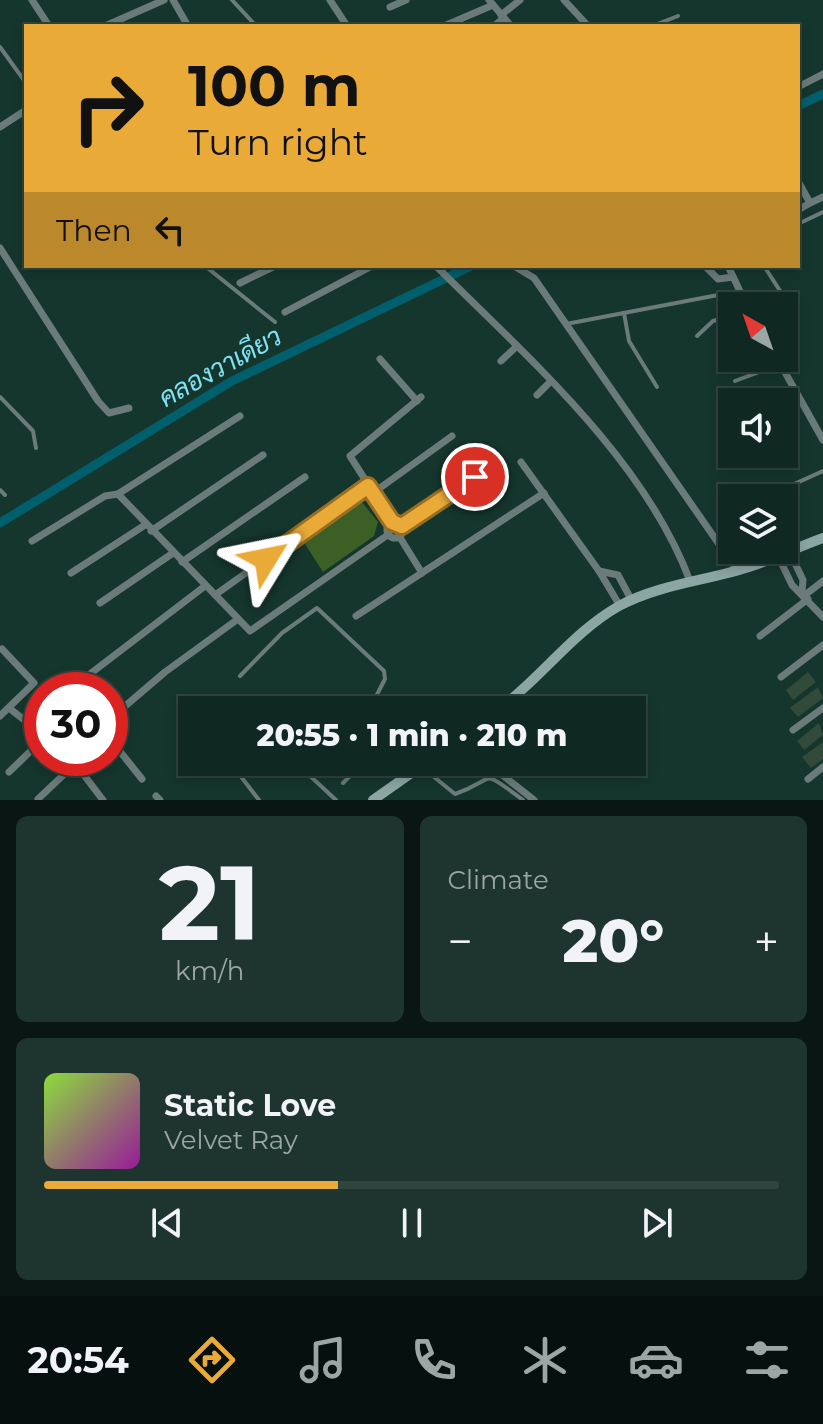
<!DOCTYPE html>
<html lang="en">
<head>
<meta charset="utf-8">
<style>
  body { margin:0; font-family:Montserrat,Sarabun,sans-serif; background:#1e342f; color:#f1f3f6; height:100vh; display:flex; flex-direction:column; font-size:30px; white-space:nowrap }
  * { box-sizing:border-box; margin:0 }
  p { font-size:26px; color:#9ca6a5 }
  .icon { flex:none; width:44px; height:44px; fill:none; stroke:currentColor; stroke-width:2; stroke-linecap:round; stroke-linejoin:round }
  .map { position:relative; height:800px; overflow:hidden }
  .side { display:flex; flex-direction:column; gap:16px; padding:16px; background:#091613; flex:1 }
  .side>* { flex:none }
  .hud { position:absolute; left:24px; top:24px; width:776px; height:244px; border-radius:0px; box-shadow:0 4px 12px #0003,0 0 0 2px #304440; background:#eaaa38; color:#111; overflow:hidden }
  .needle { width:52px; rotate:320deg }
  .fabs { position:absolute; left:718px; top:292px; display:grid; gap:16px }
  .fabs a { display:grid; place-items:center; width:80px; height:80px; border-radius:0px; background:#102822; box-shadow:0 4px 12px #0003,0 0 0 2px #304440; font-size:40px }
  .speed { position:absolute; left:24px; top:672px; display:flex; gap:16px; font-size:40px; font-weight:700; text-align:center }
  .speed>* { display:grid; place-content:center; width:104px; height:104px; border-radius:50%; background:#102822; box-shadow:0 4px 12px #0003,0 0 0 2px #304440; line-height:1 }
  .speed .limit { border:12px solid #d22; background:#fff; color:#111 }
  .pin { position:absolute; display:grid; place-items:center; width:68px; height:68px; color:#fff; margin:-34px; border:4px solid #fff; border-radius:50%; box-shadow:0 2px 8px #0007 }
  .me { position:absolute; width:88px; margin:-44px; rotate:55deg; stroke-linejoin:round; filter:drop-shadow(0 0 6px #0008) }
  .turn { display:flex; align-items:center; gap:28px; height:168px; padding:0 32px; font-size:36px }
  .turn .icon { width:104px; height:104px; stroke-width:2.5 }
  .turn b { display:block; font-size:56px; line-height:68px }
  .then { display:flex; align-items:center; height:76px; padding:0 32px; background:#0003; gap:16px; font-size:30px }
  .big { font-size:60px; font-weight:800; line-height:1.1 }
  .side .tile { flex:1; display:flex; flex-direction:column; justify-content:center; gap:12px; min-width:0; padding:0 28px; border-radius:12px; background:#1e342f }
  .side .dial { align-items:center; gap:0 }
  .dial b { font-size:104px; line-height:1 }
  .song { display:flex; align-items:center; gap:24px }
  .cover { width:96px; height:96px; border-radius:12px; background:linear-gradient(135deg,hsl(90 70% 55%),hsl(300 70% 35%)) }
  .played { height:8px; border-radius:4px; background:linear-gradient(90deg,#eaaa38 40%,#304440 40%) }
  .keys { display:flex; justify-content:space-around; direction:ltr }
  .heat { display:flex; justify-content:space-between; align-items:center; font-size:44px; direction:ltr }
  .side .tiles { flex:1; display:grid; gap:16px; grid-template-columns:1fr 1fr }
  .tile:last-child { grid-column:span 2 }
  .trip { position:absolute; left:178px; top:696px; width:468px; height:80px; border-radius:0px; background:#102822; box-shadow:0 4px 12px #0003,0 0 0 2px #304440; font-weight:800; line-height:80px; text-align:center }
  .tab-bar { display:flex; height:128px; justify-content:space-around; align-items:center; background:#06100e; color:#9ca6a5 }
  .tab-bar .icon { width:56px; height:56px }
  .tab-bar .selected { color:#eaaa38 }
  .tab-bar b { font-size:36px; color:#f1f3f6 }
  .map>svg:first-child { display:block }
  .green { fill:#3b5f24 }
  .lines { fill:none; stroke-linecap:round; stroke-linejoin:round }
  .canal { stroke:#005f6d; stroke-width:9 }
  .building { fill:#314a39 }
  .lane { stroke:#6b7b7a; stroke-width:4 }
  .street { stroke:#6b7b7a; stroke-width:7 }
  .secondary { stroke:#8ca6a4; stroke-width:10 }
  .route-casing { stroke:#986e24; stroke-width:20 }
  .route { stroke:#eaaa38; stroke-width:14 }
  .labels { text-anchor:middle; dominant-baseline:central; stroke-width:8; stroke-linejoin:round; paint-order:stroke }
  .water-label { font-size:26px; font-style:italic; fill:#80e2f5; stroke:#15362d }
</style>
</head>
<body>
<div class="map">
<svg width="823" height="800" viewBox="0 0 823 800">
  <rect width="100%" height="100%" fill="#15362d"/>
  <path class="green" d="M361,501L378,522L374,536L323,572L303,541Z"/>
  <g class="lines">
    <g class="canal">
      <path d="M798,106L823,94"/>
      <path d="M0,523L232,381L471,266"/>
    </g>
  </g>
  <g class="building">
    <path d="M808,672L816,682L793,700L786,690Z"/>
    <path d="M818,687L823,698L798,717L790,708Z"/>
    <path d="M819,723L823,735L804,750L797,741Z"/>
    <path d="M823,742V759L811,768L802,757Z"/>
  </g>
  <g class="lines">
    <g class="lane">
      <path d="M232,0L256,26"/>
      <path d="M652,26L678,16"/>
      <path d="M0,47L26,83"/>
      <path d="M798,224L823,212"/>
      <path d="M205,266L275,322"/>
      <path d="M764,266L784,297L774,306"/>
      <path d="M624,313L629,341L657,387"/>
      <path d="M566,324L739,291"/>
      <path d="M697,336L713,321L732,315"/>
      <path d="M735,381L780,364"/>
      <path d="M0,397L33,431L36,448"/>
      <path d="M0,490L5,495"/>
      <path d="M772,494L823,471"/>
      <path d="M240,676L282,633L317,608L384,671L385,679L369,710"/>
      <path d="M295,762L336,800"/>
      <path d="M403,762L414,769"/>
      <path d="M423,768L455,794C499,779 477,766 523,800"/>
      <path d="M242,778L259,800"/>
      <path d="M343,783L364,762"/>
    </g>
    <g class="street">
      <path d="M32,0L49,26"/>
      <path d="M173,0L188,26"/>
      <path d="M330,0L347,26"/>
      <path d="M489,0L511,26"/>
      <path d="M564,0L588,26"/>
      <path d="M390,7L406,0"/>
      <path d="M501,15L520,0"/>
      <path d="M105,26L164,0"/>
      <path d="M444,26L493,5"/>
      <path d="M494,26L504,18"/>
      <path d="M798,87L823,74"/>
      <path d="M0,127L26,110"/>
      <path d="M798,181L810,203L798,210"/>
      <path d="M810,203L823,197"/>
      <path d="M0,248L98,401L109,413L129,408"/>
      <path d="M436,266C527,357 644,458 690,581"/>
      <path d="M514,266L534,278L737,570"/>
      <path d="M705,266L718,279L733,277"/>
      <path d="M728,266L747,306"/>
      <path d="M240,283L275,266"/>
      <path d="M285,312L372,266"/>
      <path d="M777,358L823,440"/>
      <path d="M380,359L417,401"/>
      <path d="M501,361L517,346"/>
      <path d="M537,395L551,381"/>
      <path d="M521,462L599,571L620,606"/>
      <path d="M373,493L452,436"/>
      <path d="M118,494L250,631L389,534"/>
      <path d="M392,522L350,456L421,397"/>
      <circle cx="395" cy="530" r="8"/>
      <path d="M402,526L475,477"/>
      <path d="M151,531L263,455"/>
      <path d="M399,536L422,573"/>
      <path d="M32,541L105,496L118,494L240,416"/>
      <path d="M789,551L803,580L802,592"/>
      <path d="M778,556L792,585L823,617"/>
      <path d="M182,562L305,477"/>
      <path d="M599,571L618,575L632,601"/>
      <path d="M71,573L145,525"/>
      <path d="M215,595L368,486"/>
      <path d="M805,595L823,581"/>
      <path d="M100,603L173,553"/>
      <path d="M356,616L544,493"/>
      <path d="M760,636L808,599"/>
      <path d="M781,677L823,645"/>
      <path d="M69,690L205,586"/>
      <path d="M9,708L42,734"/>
      <path d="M0,716L34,683L2,649"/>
      <path d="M110,719L165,672L238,619"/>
      <path d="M33,727L42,717"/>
      <path d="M793,730L823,708"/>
      <path d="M110,739L142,779"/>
      <path d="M71,758L103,800"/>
      <path d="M486,762L534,800"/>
      <path d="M9,772L42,740"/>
      <path d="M808,779L823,767"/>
      <path d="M156,796L160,800"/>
      <path d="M38,799L75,764"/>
    </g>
    <g class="secondary">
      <path d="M498,710C540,679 573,632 619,606C660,584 706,581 749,567C774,559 798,547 823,538"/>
      <path d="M373,800L427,762"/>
    </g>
  </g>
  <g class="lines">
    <defs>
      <path id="route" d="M266,559L368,486L392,522L402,526L475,477"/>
    </defs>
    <use href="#route" class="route-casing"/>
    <use href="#route" class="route"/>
  </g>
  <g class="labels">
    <g class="water-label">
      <text transform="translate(220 367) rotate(-29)">คลองวาเดียว</text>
    </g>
  </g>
</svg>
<div class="fabs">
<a><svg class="needle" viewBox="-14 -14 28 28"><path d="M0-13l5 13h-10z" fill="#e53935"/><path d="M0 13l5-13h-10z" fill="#9ca6a5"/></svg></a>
<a><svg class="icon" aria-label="sound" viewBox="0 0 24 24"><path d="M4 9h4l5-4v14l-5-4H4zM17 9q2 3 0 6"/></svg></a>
<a><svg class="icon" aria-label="layers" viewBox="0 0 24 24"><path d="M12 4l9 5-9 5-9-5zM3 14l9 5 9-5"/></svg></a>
</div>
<div class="speed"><div class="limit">30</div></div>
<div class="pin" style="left:475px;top:477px;background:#d93025"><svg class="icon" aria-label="arrive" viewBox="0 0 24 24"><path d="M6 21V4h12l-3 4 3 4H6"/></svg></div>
<svg class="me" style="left:266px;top:559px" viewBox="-20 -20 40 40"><path d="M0-17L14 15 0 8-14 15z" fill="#eaaa38" stroke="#fff" stroke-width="4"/></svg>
<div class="trip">20:55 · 1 min · 210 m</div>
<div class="hud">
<div class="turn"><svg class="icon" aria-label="right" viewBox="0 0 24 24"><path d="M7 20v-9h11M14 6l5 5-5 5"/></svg><div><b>100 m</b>Turn right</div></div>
<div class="then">Then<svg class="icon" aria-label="left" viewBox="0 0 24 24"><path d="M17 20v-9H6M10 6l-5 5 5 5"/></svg></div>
</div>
</div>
<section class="side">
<div class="tiles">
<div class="tile dial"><b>21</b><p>km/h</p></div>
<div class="tile"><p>Climate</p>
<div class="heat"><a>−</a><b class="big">20°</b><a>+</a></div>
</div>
<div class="tile">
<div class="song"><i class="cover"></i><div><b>Static Love</b><p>Velvet Ray</p></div></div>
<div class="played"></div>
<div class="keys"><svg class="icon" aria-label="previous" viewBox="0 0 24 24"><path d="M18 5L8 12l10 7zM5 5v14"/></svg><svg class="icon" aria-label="pause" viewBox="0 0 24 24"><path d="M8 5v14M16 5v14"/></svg><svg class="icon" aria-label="next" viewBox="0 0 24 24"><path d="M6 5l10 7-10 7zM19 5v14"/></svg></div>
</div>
</div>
</section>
<nav class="tab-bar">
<b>20:54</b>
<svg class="icon selected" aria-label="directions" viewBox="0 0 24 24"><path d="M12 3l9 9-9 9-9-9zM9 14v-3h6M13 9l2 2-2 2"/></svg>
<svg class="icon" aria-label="music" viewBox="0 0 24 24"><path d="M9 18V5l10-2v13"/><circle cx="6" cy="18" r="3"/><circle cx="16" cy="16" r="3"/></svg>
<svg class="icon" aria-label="phone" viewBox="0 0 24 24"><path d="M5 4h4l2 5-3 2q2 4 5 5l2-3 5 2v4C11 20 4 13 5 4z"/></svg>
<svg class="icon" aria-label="climate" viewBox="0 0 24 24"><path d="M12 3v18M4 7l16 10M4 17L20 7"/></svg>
<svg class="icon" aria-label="car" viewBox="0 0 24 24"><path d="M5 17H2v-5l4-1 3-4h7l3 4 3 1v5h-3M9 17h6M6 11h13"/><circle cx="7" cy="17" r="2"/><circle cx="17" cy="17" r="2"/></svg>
<svg class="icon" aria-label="filters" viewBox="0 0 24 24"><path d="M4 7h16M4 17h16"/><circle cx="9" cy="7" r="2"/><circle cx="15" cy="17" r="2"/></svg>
</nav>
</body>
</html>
